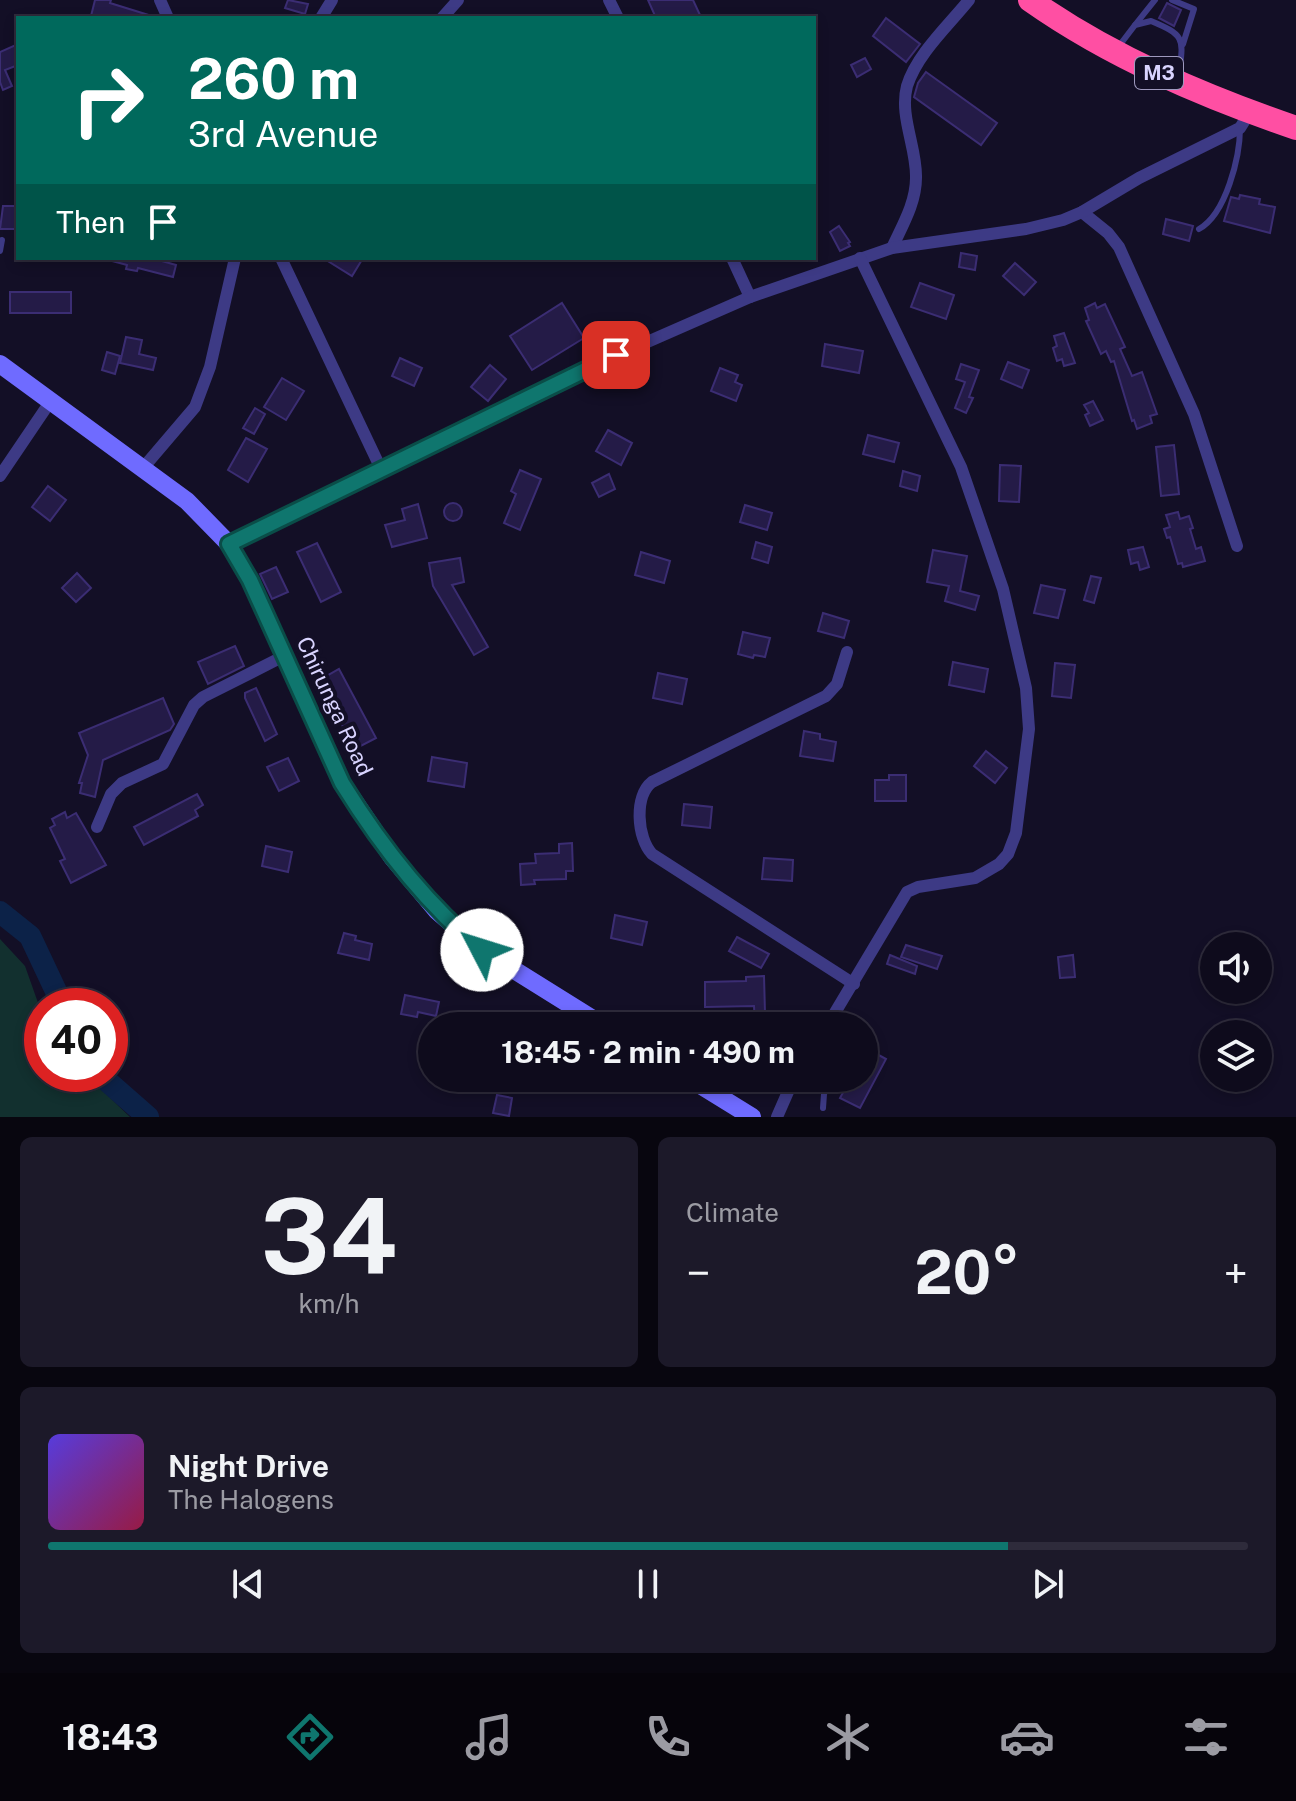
<!DOCTYPE html>
<html lang="en">
<head>
<meta charset="utf-8">
<style>
  body { margin:0; font-family:"Public Sans",sans-serif; background:#1c1929; color:#f1f3f6; height:100vh; display:flex; flex-direction:column; font-size:30px; white-space:nowrap }
  * { box-sizing:border-box; margin:0 }
  p { font-size:26px; color:#9b9ba3 }
  .icon { flex:none; width:44px; height:44px; fill:none; stroke:currentColor; stroke-width:2; stroke-linecap:round; stroke-linejoin:round }
  .map { position:relative; height:1117px; overflow:hidden }
  .side { display:flex; flex-direction:column; gap:20px; padding:20px; background:#08060f; flex:1 }
  .side>* { flex:none }
  .banner { position:absolute; left:16px; top:16px; width:800px; height:244px; border-radius:0px; box-shadow:0 4px 12px #0003,0 0 0 2px #2e2b3b; background:#00695c; color:#fff; overflow:hidden }
  .fabs { position:absolute; left:1200px; top:932px; display:grid; gap:16px }
  .fabs a { display:grid; place-items:center; width:72px; height:72px; border-radius:50%; background:#0e0b1c; box-shadow:0 4px 12px #0003,0 0 0 2px #2e2b3b; font-size:40px }
  .speed { position:absolute; left:24px; top:988px; display:flex; gap:16px; font-size:40px; font-weight:700; text-align:center }
  .speed>* { display:grid; place-content:center; width:104px; height:104px; border-radius:50%; background:#0e0b1c; box-shadow:0 4px 12px #0003,0 0 0 2px #2e2b3b; line-height:1 }
  .speed .limit { border:12px solid #d22; background:#fff; color:#111 }
  .pin { position:absolute; display:grid; place-items:center; width:68px; height:68px; color:#fff; margin:-34px; border-radius:16px; box-shadow:0 4px 12px #0006 }
  .me { position:absolute; width:88px; margin:-44px; rotate:310deg; stroke-linejoin:round; filter:drop-shadow(0 0 6px #0008) }
  .turn { display:flex; align-items:center; gap:28px; height:168px; padding:0 40px; font-size:36px }
  .turn .icon { width:104px; height:104px; stroke-width:2.5 }
  .turn b { display:block; font-size:56px; line-height:68px }
  .then { display:flex; align-items:center; height:76px; padding:0 40px; background:#0003; gap:16px; font-size:30px }
  .big { font-size:60px; font-weight:700; line-height:1.1 }
  .side .card { flex:1; display:flex; flex-direction:column; justify-content:center; gap:12px; min-width:0; padding:0 28px; border-radius:12px; background:#1c1929 }
  .side .dial { align-items:center; gap:0 }
  .dial b { font-size:104px; line-height:1 }
  .song { display:flex; align-items:center; gap:24px }
  .cover { width:96px; height:96px; border-radius:12px; background:linear-gradient(135deg,hsl(250 70% 55%),hsl(340 70% 35%)) }
  .played { height:8px; border-radius:4px; background:linear-gradient(90deg,#0f766e 80%,#2e2b3b 80%) }
  .keys { display:flex; justify-content:space-around; direction:ltr }
  .heat { display:flex; justify-content:space-between; align-items:center; font-size:44px; direction:ltr }
  .side .tiles { flex:1; display:grid; gap:20px; grid-template-columns:1fr 1fr }
  .card:last-child { grid-column:span 2 }
  .trip { position:absolute; left:418px; top:1012px; width:460px; height:80px; border-radius:40px; background:#0e0b1c; box-shadow:0 4px 12px #0003,0 0 0 2px #2e2b3b; font-weight:700; line-height:80px; text-align:center }
  .tabs { display:flex; height:128px; justify-content:space-around; align-items:center; background:#06040b; color:#9b9ba3 }
  .tabs .icon { width:56px; height:56px }
  .tabs .selected { color:#0f766e }
  .tabs b { font-size:36px; color:#f1f3f6 }
  .map>svg:first-child { display:block }
  .green { fill:#12302f }
  .lines { fill:none; stroke-linecap:round; stroke-linejoin:round }
  .river { stroke:#0c2248; stroke-width:22 }
  .building { fill:#241b47; stroke:#3b2d73; stroke-width:2 }
  .lane { stroke:#3d3a85; stroke-width:6 }
  .street { stroke:#3d3a85; stroke-width:12 }
  .secondary { stroke:#6f6bff; stroke-width:18 }
  .highway { stroke:#ff4fa3; stroke-width:24 }
  .route-casing { stroke:#0a4d48; stroke-width:20 }
  .route { stroke:#0f766e; stroke-width:14 }
  .labels { text-anchor:middle; dominant-baseline:central; stroke-width:8; stroke-linejoin:round; paint-order:stroke }
  .shield { fill:#130f26; stroke:#9e99be; stroke-width:2 }
  .shield-label { font-size:20px; font-weight:bold; fill:#d9d4ff }
  .street-label { font-size:22px; fill:#d9d4ff; stroke:#130f26 }
</style>
</head>
<body>
<div class="map">
<svg width="1296" height="1117" viewBox="0 0 1296 1117">
  <rect width="100%" height="100%" fill="#130f26"/>
  <path class="green" d="M0,939L25,966L42,1014V1074H85L130,1117H0Z"/>
  <g class="lines">
    <g class="river">
      <path d="M0,912L30,936L63,1006"/>
      <path d="M99,1074L148,1117"/>
    </g>
  </g>
  <g class="building">
    <path d="M95,0H111L110,3L152,16V18H98L91,16Z"/>
    <path d="M288,0L308,4L305,14L285,8Z"/>
    <path d="M648,0H693L700,15L692,18H656Z"/>
    <path d="M1167,3L1181,10L1174,26L1159,18Z"/>
    <path d="M886,18L920,44L906,62L873,36Z"/>
    <path d="M18,44V65L5,70L12,86L3,90L0,82V52Z"/>
    <path d="M865,58L871,69L857,77L851,65Z"/>
    <path d="M926,72L997,123L981,145L914,97L918,83Z"/>
    <path d="M1240,195L1260,199L1259,204L1275,207L1270,233L1224,221L1231,197L1239,199Z"/>
    <path d="M3,206H18V229H0Z"/>
    <path d="M1166,219L1193,226L1189,241L1163,234Z"/>
    <path d="M839,226L850,242L848,243L850,246L840,251L830,232Z"/>
    <path d="M961,253L977,256L975,270L959,267Z"/>
    <path d="M112,258H163L162,261L176,265L173,277L138,268L137,271L126,269L127,265L112,261Z"/>
    <path d="M323,258H363L352,276Z"/>
    <path d="M1015,263L1036,282L1024,295L1003,276Z"/>
    <path d="M920,283L954,295L946,319L911,307Z"/>
    <rect x="10" y="292" width="61" height="21"/>
    <path d="M562,303L584,338L532,370L510,336Z"/>
    <path d="M1095,303L1097,308L1105,304L1125,347L1120,349L1132,376L1142,372L1157,414L1150,416L1152,423L1137,429L1134,420L1132,421L1114,361L1111,362L1106,351L1101,354L1086,321L1089,320L1085,308Z"/>
    <path d="M1064,333L1075,363L1064,366L1062,359L1057,361L1053,348L1057,346L1054,336Z"/>
    <path d="M126,337L142,340L139,354L156,358L153,370L120,363Z"/>
    <path d="M825,344L863,351L859,373L822,366Z"/>
    <path d="M107,352L120,356L115,374L102,370Z"/>
    <path d="M400,358L422,368L414,386L392,376Z"/>
    <path d="M1008,362L1029,370L1022,388L1001,379Z"/>
    <path d="M961,364L979,370L969,397L973,398L966,413L955,408L965,382L956,379Z"/>
    <path d="M490,365L506,379L488,401L471,387Z"/>
    <path d="M720,368L738,375L735,382L742,385L736,401L711,391Z"/>
    <path d="M282,378L304,391L286,420L264,407Z"/>
    <path d="M1093,401L1103,420L1090,426L1085,415L1089,413L1084,405Z"/>
    <path d="M255,408L265,414L254,434L243,428Z"/>
    <path d="M608,430L632,443L621,465L596,451Z"/>
    <path d="M868,435L899,443L894,462L863,454Z"/>
    <path d="M246,438L267,449L248,482L228,470Z"/>
    <path d="M1174,445L1179,494L1161,496L1156,447Z"/>
    <path d="M1000,465L1021,466L1019,502L999,501Z"/>
    <path d="M520,470L541,479L520,530L504,523L516,494L511,491Z"/>
    <path d="M903,471L920,476L917,491L900,486Z"/>
    <path d="M609,474L615,489L599,497L592,483Z"/>
    <path d="M48,486L66,500L50,521L32,507Z"/>
    <circle cx="453" cy="512" r="9"/>
    <path d="M418,504L427,538L392,547L385,525L405,520L402,509Z"/>
    <path d="M745,505L772,513L767,530L740,522Z"/>
    <path d="M1178,512L1180,519L1189,516L1193,528L1190,529L1196,549L1201,547L1205,561L1183,567L1182,563L1178,564L1170,537L1167,538L1164,529L1170,527L1166,515Z"/>
    <path d="M756,542L772,547L768,563L752,558Z"/>
    <path d="M317,543L341,592L321,602L297,552Z"/>
    <path d="M1143,547L1149,567L1140,570L1138,562L1131,564L1128,550Z"/>
    <path d="M933,550L967,556L960,591L979,596L975,610L945,601L949,586L927,582Z"/>
    <path d="M641,552L670,561L664,583L635,575Z"/>
    <path d="M460,558L464,582L452,585L488,647L474,655L433,586L429,563Z"/>
    <path d="M276,567L288,592L272,599L260,574Z"/>
    <path d="M77,573L91,588L76,602L62,588Z"/>
    <path d="M1091,576L1101,578L1094,603L1084,600Z"/>
    <path d="M1041,585L1065,590L1058,618L1034,613Z"/>
    <path d="M823,613L849,621L844,638L818,631Z"/>
    <path d="M743,632L770,638L765,657L754,655L753,658L738,654Z"/>
    <path d="M235,646L244,666L208,684L198,662Z"/>
    <path d="M953,662L988,669L984,692L949,685Z"/>
    <path d="M1055,663L1075,665L1071,698L1052,696Z"/>
    <path d="M339,669L376,738L355,749L318,681Z"/>
    <path d="M658,673L687,679L682,704L653,698Z"/>
    <path d="M256,688L277,734L265,741L245,698V693Z"/>
    <path d="M163,698L174,724L170,730L103,760L95,797L80,793L82,783H79L88,755L79,733Z"/>
    <path d="M804,731L820,734V739L836,742L833,761L800,756Z"/>
    <path d="M986,751L1007,768L995,783L974,766Z"/>
    <path d="M432,757L467,763L464,787L428,781Z"/>
    <path d="M288,758L299,781L279,791L267,767Z"/>
    <path d="M889,775H906V801H875V780H889Z"/>
    <path d="M197,794L203,805L195,810L198,816L144,845L134,827Z"/>
    <path d="M684,804L712,807L710,828L682,825Z"/>
    <path d="M65,812L67,818L76,813L106,865L71,883L60,861L65,859L50,828L55,825L52,819Z"/>
    <path d="M572,843L573,871H566V879L534,880L535,884L521,885L520,864L536,863L535,854L559,853V844Z"/>
    <path d="M266,846L292,852L288,872L262,866Z"/>
    <path d="M764,858L793,860L792,881L762,879Z"/>
    <path d="M615,915L647,922L642,945L611,938Z"/>
    <path d="M344,933L356,936L355,940L372,944L369,960L338,953Z"/>
    <path d="M737,937L769,954L761,968L729,951Z"/>
    <path d="M906,945L942,956L937,969L901,957Z"/>
    <path d="M890,955L917,966L915,974L887,964Z"/>
    <path d="M1073,955L1075,977L1060,978L1058,957Z"/>
    <path d="M764,976L765,1013L796,1012L797,1026H755L754,1006L705,1007V982L746,981V977Z"/>
    <path d="M405,995L439,1002L436,1016L418,1012L417,1017L401,1014Z"/>
    <path d="M864,1047L886,1059L860,1108L840,1098L851,1078H864Z"/>
    <path d="M497,1095L512,1098L509,1116L493,1113Z"/>
  </g>
  <g class="lines">
    <g class="lane">
      <path d="M1172,0L1194,9L1183,44"/>
      <path d="M1135,25L1155,0"/>
      <path d="M1119,46L1135,25L1151,21C1187,36 1183,39 1179,76"/>
      <path d="M1199,229C1226,214 1240,157 1240,128"/>
      <path d="M0,251L2,240"/>
      <path d="M823,1108L824,1094L831,1078"/>
    </g>
    <g class="street">
      <path d="M160,0L168,18"/>
      <path d="M609,0L618,18"/>
      <path d="M321,18L332,0"/>
      <path d="M442,18L458,0"/>
      <path d="M1082,212L1108,233L1119,247L1194,414L1237,546"/>
      <path d="M892,248C902,226 916,203 916,178C917,148 899,116 907,86C917,54 948,26 969,0"/>
      <path d="M281,258L381,469"/>
      <path d="M732,258L750,297"/>
      <path d="M143,468L195,407L210,367L235,258"/>
      <path d="M0,476L50,402"/>
      <path d="M229,544L588,368L750,297L892,248L1026,229L1063,220L1082,212L1139,178L1240,128L1250,112"/>
      <path d="M847,652L837,684L826,696L652,782C634,796 637,838 652,854L854,984"/>
      <path d="M97,827L111,794L122,783L163,764L194,705L203,697L284,656"/>
      <path d="M827,1026L907,892L918,887L975,878L999,864L1008,854L1016,833L1029,729L1026,688L1003,589L961,467L860,258"/>
      <path d="M777,1117L794,1078"/>
    </g>
    <g class="secondary">
      <path d="M0,364L187,501L229,544L250,580L342,783L392,857L437,911L482,950L604,1026"/>
      <path d="M689,1078L752,1117"/>
    </g>
    <path class="highway" d="M1030,0C1111,57 1203,96 1296,128"/>
  </g>
  <g class="lines">
    <defs>
      <path id="route" d="M482,950C425,903 381,846 342,783L250,580L229,544L616,355"/>
    </defs>
    <use href="#route" class="route-casing"/>
    <use href="#route" class="route"/>
  </g>
  <g class="labels">
    <rect class="shield" x="1135" y="57" width="48" height="32" rx="6"/>
    <g class="shield-label">
      <text x="1159" y="73">M3</text>
    </g>
    <g class="street-label">
      <text transform="translate(335 706) rotate(65)">Chirunga Road</text>
    </g>
  </g>
</svg>
<div class="fabs">
<a><svg class="icon" aria-label="sound" viewBox="0 0 24 24"><path d="M4 9h4l5-4v14l-5-4H4zM17 9q2 3 0 6"/></svg></a>
<a><svg class="icon" aria-label="layers" viewBox="0 0 24 24"><path d="M12 4l9 5-9 5-9-5zM3 14l9 5 9-5"/></svg></a>
</div>
<div class="speed"><div class="limit">40</div></div>
<div class="pin" style="left:616px;top:355px;background:#d93025"><svg class="icon" aria-label="arrive" viewBox="0 0 24 24"><path d="M6 21V4h12l-3 4 3 4H6"/></svg></div>
<svg class="me" style="left:482px;top:950px" viewBox="-20 -20 40 40"><circle r="19" fill="#fff"/><path d="M0-13L10 11 0 6-10 11z" fill="#0f766e"/></svg>
<div class="trip">18:45 · 2 min · 490 m</div>
<div class="banner">
<div class="turn"><svg class="icon" aria-label="right" viewBox="0 0 24 24"><path d="M7 20v-9h11M14 6l5 5-5 5"/></svg><div><b>260 m</b>3rd Avenue</div></div>
<div class="then">Then<svg class="icon" aria-label="arrive" viewBox="0 0 24 24"><path d="M6 21V4h12l-3 4 3 4H6"/></svg></div>
</div>
</div>
<section class="side">
<div class="tiles">
<div class="card dial"><b>34</b><p>km/h</p></div>
<div class="card"><p>Climate</p>
<div class="heat"><a>−</a><b class="big">20°</b><a>+</a></div>
</div>
<div class="card">
<div class="song"><i class="cover"></i><div><b>Night Drive</b><p>The Halogens</p></div></div>
<div class="played"></div>
<div class="keys"><svg class="icon" aria-label="previous" viewBox="0 0 24 24"><path d="M18 5L8 12l10 7zM5 5v14"/></svg><svg class="icon" aria-label="pause" viewBox="0 0 24 24"><path d="M8 5v14M16 5v14"/></svg><svg class="icon" aria-label="next" viewBox="0 0 24 24"><path d="M6 5l10 7-10 7zM19 5v14"/></svg></div>
</div>
</div>
</section>
<nav class="tabs">
<b>18:43</b>
<svg class="icon selected" aria-label="directions" viewBox="0 0 24 24"><path d="M12 3l9 9-9 9-9-9zM9 14v-3h6M13 9l2 2-2 2"/></svg>
<svg class="icon" aria-label="music" viewBox="0 0 24 24"><path d="M9 18V5l10-2v13"/><circle cx="6" cy="18" r="3"/><circle cx="16" cy="16" r="3"/></svg>
<svg class="icon" aria-label="phone" viewBox="0 0 24 24"><path d="M5 4h4l2 5-3 2q2 4 5 5l2-3 5 2v4C11 20 4 13 5 4z"/></svg>
<svg class="icon" aria-label="climate" viewBox="0 0 24 24"><path d="M12 3v18M4 7l16 10M4 17L20 7"/></svg>
<svg class="icon" aria-label="car" viewBox="0 0 24 24"><path d="M5 17H2v-5l4-1 3-4h7l3 4 3 1v5h-3M9 17h6M6 11h13"/><circle cx="7" cy="17" r="2"/><circle cx="17" cy="17" r="2"/></svg>
<svg class="icon" aria-label="filters" viewBox="0 0 24 24"><path d="M4 7h16M4 17h16"/><circle cx="9" cy="7" r="2"/><circle cx="15" cy="17" r="2"/></svg>
</nav>
</body>
</html>
